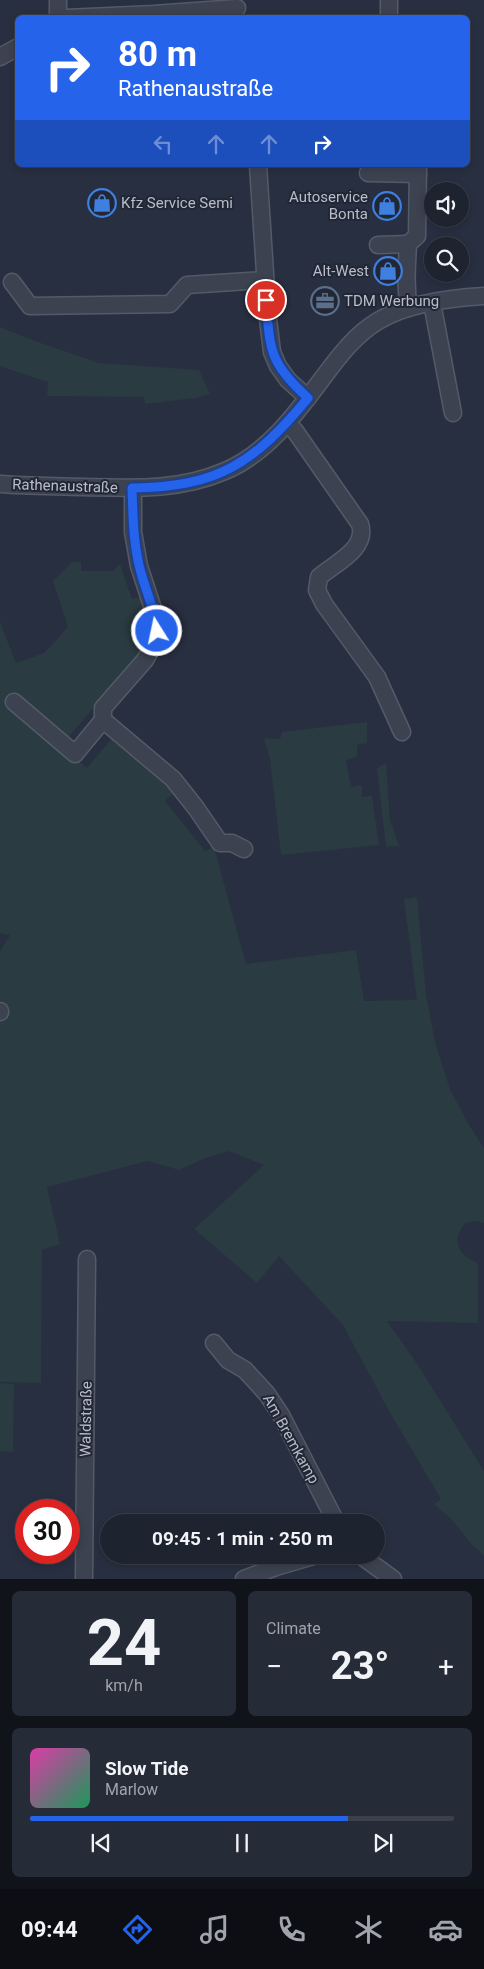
<!DOCTYPE html>
<html lang="en">
<head>
<meta charset="utf-8">
<style>
  body { margin:0; font-family:Roboto,sans-serif; background:#262b38; color:#f1f3f6; height:100vh; display:flex; flex-direction:column; font-size:19px; white-space:nowrap }
  * { box-sizing:border-box; margin:0 }
  p { font-size:16px; color:#a1a4ab }
  .icon { flex:none; width:28px; height:28px; fill:none; stroke:currentColor; stroke-width:2; stroke-linecap:round; stroke-linejoin:round }
  .map { position:relative; height:1579px; overflow:hidden }
  .side { display:flex; flex-direction:column; gap:12px; padding:12px; background:#10131a; flex:1 }
  .side>* { flex:none }
  .guide { position:absolute; left:15px; top:15px; width:455px; height:152px; border-radius:8px; box-shadow:0 2px 8px #0003,0 0 0 1px #3c404c; background:#2563eb; color:#fff; overflow:hidden }
  .fabs { position:absolute; left:424px; top:182px; display:grid; gap:10px }
  .fabs a { display:grid; place-items:center; width:45px; height:45px; border-radius:50%; background:#1e2330; box-shadow:0 2px 8px #0003,0 0 0 1px #3c404c; font-size:25px }
  .speed { position:absolute; left:15px; top:1499px; display:flex; gap:10px; font-size:25px; font-weight:700; text-align:center }
  .speed>* { display:grid; place-content:center; width:65px; height:65px; border-radius:50%; background:#1e2330; box-shadow:0 2px 8px #0003,0 0 0 1px #3c404c; line-height:1 }
  .speed .limit { border:8px solid #d22; background:#fff; color:#111 }
  .pin { position:absolute; display:grid; place-items:center; width:42px; height:42px; color:#fff; margin:-21px; border:2px solid #fff; border-radius:50%; box-shadow:0 1px 5px #0007 }
  .me { position:absolute; width:55px; margin:-28px; rotate:350deg; stroke-linejoin:round; filter:drop-shadow(0 0 4px #0008) }
  .turn { display:flex; align-items:center; gap:18px; height:105px; padding:0 20px; font-size:22px }
  .turn .icon { width:65px; height:65px; stroke-width:2.5 }
  .turn b { display:block; font-size:35px; line-height:42px }
  .lanes { display:flex; align-items:center; height:48px; padding:0 20px; background:#0003; justify-content:center; gap:25px; direction:ltr }
  .lanes .off { opacity:.35 }
  .big { font-size:38px; font-weight:700; line-height:1.1 }
  .side .tile { flex:1; display:flex; flex-direction:column; justify-content:center; gap:8px; min-width:0; padding:0 18px; border-radius:8px; background:#262b38 }
  .side .dial { align-items:center; gap:0 }
  .dial b { font-size:65px; line-height:1 }
  .song { display:flex; align-items:center; gap:15px }
  .cover { width:60px; height:60px; border-radius:8px; background:linear-gradient(135deg,hsl(320 70% 55%),hsl(150 70% 35%)) }
  .played { height:5px; border-radius:2px; background:linear-gradient(90deg,#2563eb 75%,#3c404c 75%) }
  .keys { display:flex; justify-content:space-around; direction:ltr }
  .heat { display:flex; justify-content:space-between; align-items:center; font-size:28px; direction:ltr }
  .side .tiles { flex:1; display:grid; gap:12px; grid-template-columns:1fr 1fr }
  .tile:last-child { grid-column:span 2 }
  .trip { position:absolute; left:100px; top:1514px; width:285px; height:50px; border-radius:25px; background:#1e2330; box-shadow:0 2px 8px #0003,0 0 0 1px #3c404c; font-weight:700; line-height:50px; text-align:center }
  .dock { display:flex; height:80px; justify-content:space-around; align-items:center; background:#0c0e13; color:#a1a4ab }
  .dock .icon { width:35px; height:35px }
  .dock .active { color:#2563eb }
  .dock b { font-size:22px; color:#f1f3f6 }
  .map>svg:first-child { display:block }
  .green { fill:#2a3b41 }
  .lines { fill:none; stroke-linecap:round; stroke-linejoin:round }
  .minor-casing { stroke:#545a67; stroke-width:19 }
  .minor { stroke:#3c4250; stroke-width:16 }
  .route-casing { stroke:#184099; stroke-width:12 }
  .route { stroke:#2563eb; stroke-width:9 }
  .labels { text-anchor:middle; dominant-baseline:central; stroke-width:4; stroke-linejoin:round; paint-order:stroke }
  .poi-label { font-size:15px; fill:#b9bdca; stroke:#212735; text-anchor:end }
  .street-label { font-size:15px; fill:#b9bdca; stroke:#212735 }
</style>
</head>
<body>
<div class="map">
<svg width="484" height="1579" viewBox="0 0 484 1579">
  <rect width="100%" height="100%" fill="#282f40"/>
  <g class="green">
    <path d="M0,327L35,341L99,363L199,370L210,394L196,398L145,404L144,397L47,396L48,382L0,366Z"/>
    <path d="M72,562H81V571H113L120,564L132,599L141,596L146,624L141,652L61,746L87,768L113,737L159,775L175,792L165,801L205,851L214,847L246,964L356,950L364,1001L417,1000L404,899L417,897L426,995L435,1042L450,1089L469,1125L484,1148V1223L476,1221L465,1223C451,1241 458,1255 478,1263V1323L387,1321L418,1365L484,1471V1555L473,1546L452,1520L434,1504L441,1499L389,1411L343,1325L279,1256L257,1283L194,1229L264,1165L229,1151L205,1158L179,1170L148,1161L47,1187L60,1244L42,1250L41,1383L0,1382V1014L6,1008L0,1000V951L10,935L0,933V622L16,663L44,653L68,627L53,581Z"/>
    <path d="M367,722V743L357,745V757L346,760L351,787L362,785V797L372,796L379,845L281,855L270,759L264,738L280,739L282,732Z"/>
    <path d="M386,763L390,820L399,846L386,847L377,768Z"/>
    <path d="M0,1383L14,1384L13,1452L0,1451Z"/>
  </g>
  <g class="lines">
    <defs>
      <g id="minor">
        <path d="M389,15V0"/>
        <path d="M58,18V0"/>
        <path d="M66,18L154,14L237,8"/>
        <path d="M0,57L18,47"/>
        <path d="M258,165L268,319L272,352L278,366L288,380L308,398"/>
        <path d="M368,173L418,174"/>
        <path d="M378,245L408,244"/>
        <path d="M12,282L30,306L170,304L187,285L265,280"/>
        <path d="M432,303L453,413"/>
        <path d="M409,308C405,286 407,265 408,244L417,236L418,165"/>
        <path d="M287,423L295,431L360,524C368,549 335,563 319,577L317,590L324,604L377,677L402,732"/>
        <path d="M0,484C28,486 56,486 83,487C132,488 179,491 225,471C268,453 298,411 325,375C340,355 356,334 378,321C408,303 449,298 484,296"/>
        <path d="M14,702L75,754L103,720"/>
        <path d="M103,720V708L145,660L153,646L157,631L155,615L139,566L133,532V488"/>
        <path d="M103,720L173,779L196,808L220,843H232L244,849"/>
        <path d="M0,1011V1012"/>
        <path d="M214,1343L228,1360L245,1370L267,1394L281,1415L336,1522"/>
        <path d="M360,1555L393,1579"/>
        <path d="M84,1579L87,1259"/>
        <path d="M244,1579L276,1567L317,1555"/>
      </g>
    </defs>
    <use href="#minor" class="minor-casing"/>
    <use href="#minor" class="minor"/>
  </g>
  <g class="lines">
    <defs>
      <path id="route" d="M157,631C155,608 144,588 139,565C133,539 133,514 132,488C219,487 254,463 308,398C269,363 270,350 266,300"/>
    </defs>
    <use href="#route" class="route-casing"/>
    <use href="#route" class="route"/>
  </g>
  <defs>
    <symbol id="shop-ring" viewBox="-11 -11 22 22"><circle r="9.5" fill="#212735" stroke="#3f7fe0" stroke-width="1.5"/><path d="M-5-2.5h2.3a2.7 3.5 0 0 1 5.4 0H5L5.5 6h-11ZM-1.5-2.5h3a1.5 2.3 0 0 0-3 0Z" fill="#3f7fe0"/></symbol>
    <symbol id="office-ring" viewBox="-11 -11 22 22"><circle r="9.5" fill="#212735" stroke="#5c6f8a" stroke-width="1.5"/><path d="M-6-3h4V-5.5h4V-3h4V5H-6ZM-1-4.5V-3h2v-1.5ZM-6 0V1H6V0Z" fill="#5c6f8a"/></symbol>
  </defs>
  <g fill-rule="evenodd">
    <use href="#shop-ring" x="86" y="187" width="32" height="32"/>
    <use href="#shop-ring" x="371" y="190" width="32" height="32"/>
    <use href="#shop-ring" x="372" y="255" width="32" height="32"/>
    <use href="#office-ring" x="309" y="285" width="32" height="32"/>
  </g>
  <g class="labels">
    <g class="poi-label">
      <text x="368" y="197">Autoservice<tspan x="368" dy="17">Bonta</tspan></text>
      <text x="121" y="203" text-anchor="start">Kfz Service Semi</text>
      <text x="369" y="271">Alt-West</text>
      <text x="344" y="301" text-anchor="start">TDM Werbung</text>
    </g>
    <g class="street-label">
      <text transform="translate(65 486) rotate(2)">Rathenaustraße</text>
      <text transform="translate(86 1419) rotate(-89)">Waldstraße</text>
      <text transform="translate(291 1439) rotate(61)">Am Bremkamp</text>
    </g>
  </g>
</svg>
<div class="fabs">
<a><svg class="icon" aria-label="sound" viewBox="0 0 24 24"><path d="M4 9h4l5-4v14l-5-4H4zM17 9q2 3 0 6"/></svg></a>
<a><svg class="icon" aria-label="search" viewBox="0 0 24 24"><circle cx="10" cy="10" r="6"/><path d="M15 15l6 6"/></svg></a>
</div>
<div class="speed"><div class="limit">30</div></div>
<div class="pin" style="left:266px;top:300px;background:#d93025"><svg class="icon" aria-label="arrive" viewBox="0 0 24 24"><path d="M6 21V4h12l-3 4 3 4H6"/></svg></div>
<svg class="me" style="left:157px;top:631px" viewBox="-20 -20 40 40"><circle r="17" fill="#2563eb" stroke="#fff" stroke-width="3"/><path d="M0-11L8 9 0 5-8 9z" fill="#fff"/></svg>
<div class="trip">09:45 · 1 min · 250 m</div>
<div class="guide">
<div class="turn"><svg class="icon" aria-label="right" viewBox="0 0 24 24"><path d="M7 20v-9h11M14 6l5 5-5 5"/></svg><div><b>80 m</b>Rathenaustraße</div></div>
<div class="lanes"><svg class="icon off" aria-label="left" viewBox="0 0 24 24"><path d="M17 20v-9H6M10 6l-5 5 5 5"/></svg><svg class="icon off" aria-label="ahead" viewBox="0 0 24 24"><path d="M12 20V5M6 11l6-6 6 6"/></svg><svg class="icon off" aria-label="ahead" viewBox="0 0 24 24"><path d="M12 20V5M6 11l6-6 6 6"/></svg><svg class="icon" aria-label="right" viewBox="0 0 24 24"><path d="M7 20v-9h11M14 6l5 5-5 5"/></svg></div>
</div>
</div>
<section class="side">
<div class="tiles">
<div class="tile dial"><b>24</b><p>km/h</p></div>
<div class="tile"><p>Climate</p>
<div class="heat"><a>−</a><b class="big">23°</b><a>+</a></div>
</div>
<div class="tile">
<div class="song"><i class="cover"></i><div><b>Slow Tide</b><p>Marlow</p></div></div>
<div class="played"></div>
<div class="keys"><svg class="icon" aria-label="previous" viewBox="0 0 24 24"><path d="M18 5L8 12l10 7zM5 5v14"/></svg><svg class="icon" aria-label="pause" viewBox="0 0 24 24"><path d="M8 5v14M16 5v14"/></svg><svg class="icon" aria-label="next" viewBox="0 0 24 24"><path d="M6 5l10 7-10 7zM19 5v14"/></svg></div>
</div>
</div>
</section>
<nav class="dock">
<b>09:44</b>
<svg class="icon active" aria-label="directions" viewBox="0 0 24 24"><path d="M12 3l9 9-9 9-9-9zM9 14v-3h6M13 9l2 2-2 2"/></svg>
<svg class="icon" aria-label="music" viewBox="0 0 24 24"><path d="M9 18V5l10-2v13"/><circle cx="6" cy="18" r="3"/><circle cx="16" cy="16" r="3"/></svg>
<svg class="icon" aria-label="phone" viewBox="0 0 24 24"><path d="M5 4h4l2 5-3 2q2 4 5 5l2-3 5 2v4C11 20 4 13 5 4z"/></svg>
<svg class="icon" aria-label="climate" viewBox="0 0 24 24"><path d="M12 3v18M4 7l16 10M4 17L20 7"/></svg>
<svg class="icon" aria-label="car" viewBox="0 0 24 24"><path d="M5 17H2v-5l4-1 3-4h7l3 4 3 1v5h-3M9 17h6M6 11h13"/><circle cx="7" cy="17" r="2"/><circle cx="17" cy="17" r="2"/></svg>
</nav>
</body>
</html>
